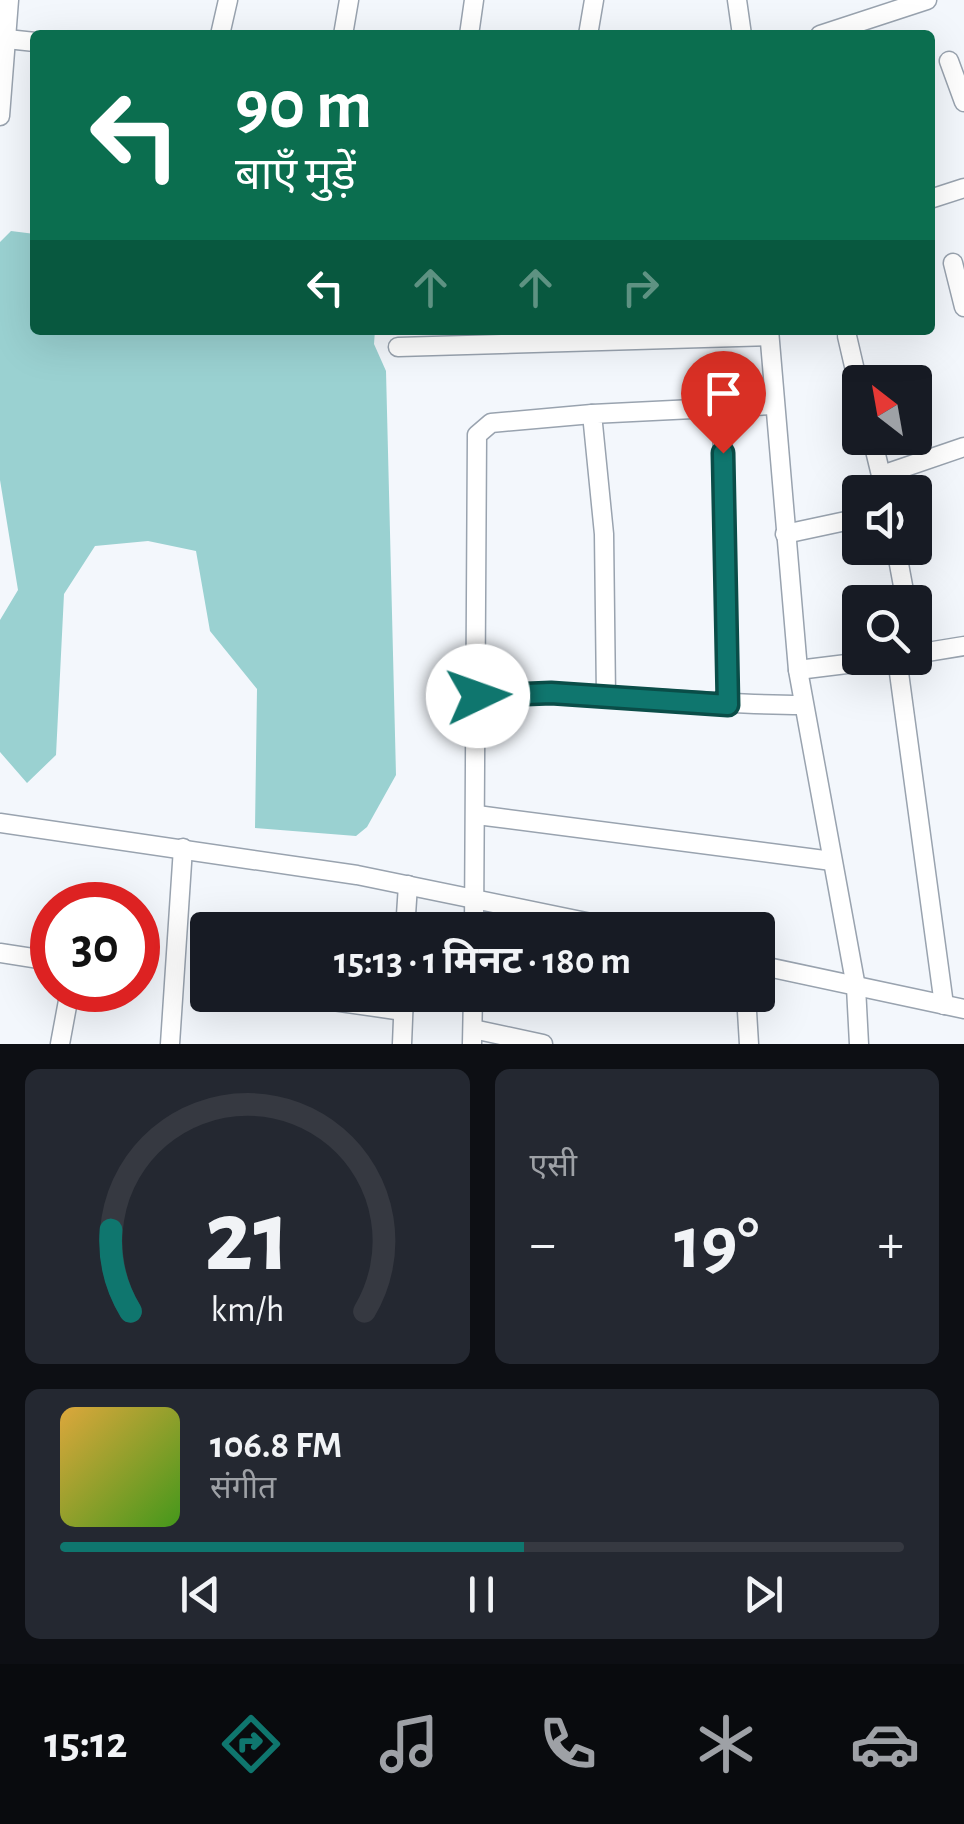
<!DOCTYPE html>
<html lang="hi">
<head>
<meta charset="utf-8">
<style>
  body { margin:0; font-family:"Alegreya Sans","Noto Sans Devanagari",sans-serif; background:#242831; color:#f1f3f6; height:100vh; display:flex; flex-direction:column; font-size:38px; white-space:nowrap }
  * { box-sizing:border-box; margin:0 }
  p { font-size:32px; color:#9ea1a6 }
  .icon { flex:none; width:55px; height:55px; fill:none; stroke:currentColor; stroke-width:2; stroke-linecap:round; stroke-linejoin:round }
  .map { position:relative; height:1044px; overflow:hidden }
  .drawer { display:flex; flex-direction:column; gap:25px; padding:25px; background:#0d0f14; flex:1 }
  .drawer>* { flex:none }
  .top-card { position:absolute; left:30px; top:30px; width:905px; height:305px; border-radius:10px; box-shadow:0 10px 40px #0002; background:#0b6e4f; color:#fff; overflow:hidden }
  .needle { width:65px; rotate:329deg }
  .tools { position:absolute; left:842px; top:365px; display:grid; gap:20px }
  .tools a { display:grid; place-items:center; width:90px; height:90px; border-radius:10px; background:#171b24; box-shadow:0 10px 40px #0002; font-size:50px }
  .speed { position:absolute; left:30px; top:882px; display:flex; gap:20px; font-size:50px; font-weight:700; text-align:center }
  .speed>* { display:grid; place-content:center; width:130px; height:130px; border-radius:50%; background:#171b24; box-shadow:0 10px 40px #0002; line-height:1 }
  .speed .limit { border:15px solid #d22; background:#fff; color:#111 }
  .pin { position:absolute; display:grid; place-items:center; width:85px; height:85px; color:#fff; margin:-102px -42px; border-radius:50% 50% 50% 0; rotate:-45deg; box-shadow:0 0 10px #0007 }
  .pin .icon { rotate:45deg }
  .me { position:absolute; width:110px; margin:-55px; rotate:87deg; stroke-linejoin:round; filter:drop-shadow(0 0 8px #0008) }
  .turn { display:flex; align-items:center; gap:35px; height:210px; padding:0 40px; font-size:45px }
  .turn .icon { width:130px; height:130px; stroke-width:2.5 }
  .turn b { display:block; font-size:70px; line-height:85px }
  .lanes { display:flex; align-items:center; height:95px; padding:0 40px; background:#0003; justify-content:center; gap:50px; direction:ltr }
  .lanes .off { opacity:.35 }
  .big { font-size:75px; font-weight:700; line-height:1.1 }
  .drawer .tile { flex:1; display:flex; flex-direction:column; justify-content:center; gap:15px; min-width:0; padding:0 35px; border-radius:15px; background:#242831 }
  .drawer .dial { align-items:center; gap:0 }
  .dial svg { height:260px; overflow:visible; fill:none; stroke:#363941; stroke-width:7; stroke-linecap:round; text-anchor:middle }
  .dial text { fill:#f1f3f6; stroke:none }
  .song { display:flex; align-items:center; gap:30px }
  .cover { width:120px; height:120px; border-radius:15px; background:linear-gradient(135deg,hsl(40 70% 55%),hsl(100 70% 35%)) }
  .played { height:10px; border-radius:5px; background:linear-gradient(90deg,#0f766e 55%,#363941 55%) }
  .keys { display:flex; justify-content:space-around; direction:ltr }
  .heat { display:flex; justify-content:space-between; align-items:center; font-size:55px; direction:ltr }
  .drawer .tiles { flex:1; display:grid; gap:25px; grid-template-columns:1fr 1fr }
  .tile:last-child { grid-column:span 2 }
  .trip { position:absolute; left:190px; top:912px; width:585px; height:100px; border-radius:10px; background:#171b24; box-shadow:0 10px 40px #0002; font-weight:700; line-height:100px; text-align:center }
  .menu { display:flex; height:160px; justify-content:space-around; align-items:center; background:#090b0e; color:#9ea1a6 }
  .menu .icon { width:70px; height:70px }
  .menu .current { color:#0f766e }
  .menu b { font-size:45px; color:#f1f3f6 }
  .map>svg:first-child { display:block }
  .water { fill:#9ad1d1 }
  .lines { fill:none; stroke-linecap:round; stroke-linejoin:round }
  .minor-casing { stroke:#99a3af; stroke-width:21 }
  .minor { stroke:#fff; stroke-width:18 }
  .route-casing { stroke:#0a4d48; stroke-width:25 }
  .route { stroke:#0f766e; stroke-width:18 }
</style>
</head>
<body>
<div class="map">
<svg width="964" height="1044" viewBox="0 0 964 1044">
  <rect width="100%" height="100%" fill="#f3f7fc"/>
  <path class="water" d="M11,231L35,234V330H375L374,344L386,371L396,775L367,827L356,836L255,828L257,689L210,631L196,551L148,541L95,546L64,594L56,755L27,783L0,752V620L18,590L0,480V242Z"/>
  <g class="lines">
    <defs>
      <g id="minor">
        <path d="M737,0L742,35"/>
        <path d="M220,35L228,0"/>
        <path d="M343,35L349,0"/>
        <path d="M469,35L474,0"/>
        <path d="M588,35L594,0"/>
        <path d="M820,35L927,0"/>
        <path d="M7,39L35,42"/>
        <path d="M949,61L964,102"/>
        <path d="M0,116L9,0"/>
        <path d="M930,199L964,188"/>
        <path d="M953,263L964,307"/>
        <path d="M769,330L798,670L856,987L859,1044"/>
        <path d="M847,336L860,392"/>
        <path d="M398,347L769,336"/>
        <path d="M722,408L727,705"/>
        <path d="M872,438L885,492"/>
        <path d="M882,475L964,447"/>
        <path d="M785,534L860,518"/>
        <path d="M896,548L906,602"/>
        <path d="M915,654L964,646"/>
        <path d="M897,658L944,1005"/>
        <path d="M798,670L895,658"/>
        <path d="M478,696C586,688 694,705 802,705"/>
        <path d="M606,697L604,534L592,414L773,405"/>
        <path d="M477,815L832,861"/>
        <path d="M0,823L357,875L625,930"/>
        <path d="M405,930L408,885"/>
        <path d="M474,930L477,435L491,423L592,414"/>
        <path d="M0,953L52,961"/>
        <path d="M758,965L964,1009"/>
        <path d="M291,995L403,1011"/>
        <path d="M746,995L749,1044"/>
        <path d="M473,1029L543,1044"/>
        <path d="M60,1044L70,990"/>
        <path d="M170,1044L183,848"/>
        <path d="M402,1044L404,995"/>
        <path d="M472,1044L473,995"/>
      </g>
    </defs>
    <use href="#minor" class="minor-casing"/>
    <use href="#minor" class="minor"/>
  </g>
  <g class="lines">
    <defs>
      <path id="route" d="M478,696L551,693L728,705L723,453"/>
    </defs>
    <use href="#route" class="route-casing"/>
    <use href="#route" class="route"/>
  </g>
</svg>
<div class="tools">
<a><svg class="needle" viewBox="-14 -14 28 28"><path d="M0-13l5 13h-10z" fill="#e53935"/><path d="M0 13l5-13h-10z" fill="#9ea1a6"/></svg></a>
<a><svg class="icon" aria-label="sound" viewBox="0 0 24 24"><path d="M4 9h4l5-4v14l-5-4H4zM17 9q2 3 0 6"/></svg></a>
<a><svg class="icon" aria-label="search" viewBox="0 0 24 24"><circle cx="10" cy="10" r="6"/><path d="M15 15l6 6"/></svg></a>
</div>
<div class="speed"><div class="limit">30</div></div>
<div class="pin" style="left:723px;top:453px;background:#d93025"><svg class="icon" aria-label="arrive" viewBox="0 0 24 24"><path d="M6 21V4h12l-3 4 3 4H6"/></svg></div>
<svg class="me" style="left:478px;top:696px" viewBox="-20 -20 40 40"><circle r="19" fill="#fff"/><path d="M0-13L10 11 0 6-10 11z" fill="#0f766e"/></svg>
<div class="trip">15:13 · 1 मिनट · 180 m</div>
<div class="top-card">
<div class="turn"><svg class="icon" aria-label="left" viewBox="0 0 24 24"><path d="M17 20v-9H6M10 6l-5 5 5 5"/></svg><div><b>90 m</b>बाएँ मुड़ें</div></div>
<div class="lanes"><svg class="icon" aria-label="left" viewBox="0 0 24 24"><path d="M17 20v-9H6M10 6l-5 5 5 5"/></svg><svg class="icon off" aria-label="ahead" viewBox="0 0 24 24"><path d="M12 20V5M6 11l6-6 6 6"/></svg><svg class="icon off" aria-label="ahead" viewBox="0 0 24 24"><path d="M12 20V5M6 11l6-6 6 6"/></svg><svg class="icon off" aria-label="right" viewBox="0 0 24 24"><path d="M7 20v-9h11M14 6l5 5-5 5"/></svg></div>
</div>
</div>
<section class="drawer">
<div class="tiles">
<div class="tile dial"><svg viewBox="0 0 100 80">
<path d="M14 69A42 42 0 1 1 86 69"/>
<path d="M14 69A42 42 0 0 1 8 44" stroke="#0f766e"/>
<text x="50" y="56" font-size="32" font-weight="700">21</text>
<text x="50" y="72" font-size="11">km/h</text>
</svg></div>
<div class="tile"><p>एसी</p>
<div class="heat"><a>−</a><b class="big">19°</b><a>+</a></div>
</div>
<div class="tile">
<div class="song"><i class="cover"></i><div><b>106.8 FM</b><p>संगीत</p></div></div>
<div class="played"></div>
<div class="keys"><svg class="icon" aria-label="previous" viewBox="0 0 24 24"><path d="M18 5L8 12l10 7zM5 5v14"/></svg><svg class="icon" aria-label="pause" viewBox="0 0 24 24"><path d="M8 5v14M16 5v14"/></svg><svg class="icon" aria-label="next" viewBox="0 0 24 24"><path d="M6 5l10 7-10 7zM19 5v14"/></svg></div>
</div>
</div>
</section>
<nav class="menu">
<b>15:12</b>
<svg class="icon current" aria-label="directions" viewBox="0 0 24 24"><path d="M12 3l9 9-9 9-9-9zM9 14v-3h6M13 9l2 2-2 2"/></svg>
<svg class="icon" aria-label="music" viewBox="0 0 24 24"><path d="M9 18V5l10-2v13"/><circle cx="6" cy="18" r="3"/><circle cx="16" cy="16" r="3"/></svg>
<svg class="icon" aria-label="phone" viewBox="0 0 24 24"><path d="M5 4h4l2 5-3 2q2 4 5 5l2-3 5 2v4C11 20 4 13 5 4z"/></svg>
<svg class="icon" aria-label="climate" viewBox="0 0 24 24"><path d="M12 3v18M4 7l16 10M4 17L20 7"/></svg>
<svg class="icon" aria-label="car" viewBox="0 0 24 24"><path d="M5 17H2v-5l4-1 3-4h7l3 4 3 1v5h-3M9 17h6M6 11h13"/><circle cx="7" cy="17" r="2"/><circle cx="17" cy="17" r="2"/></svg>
</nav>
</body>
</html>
